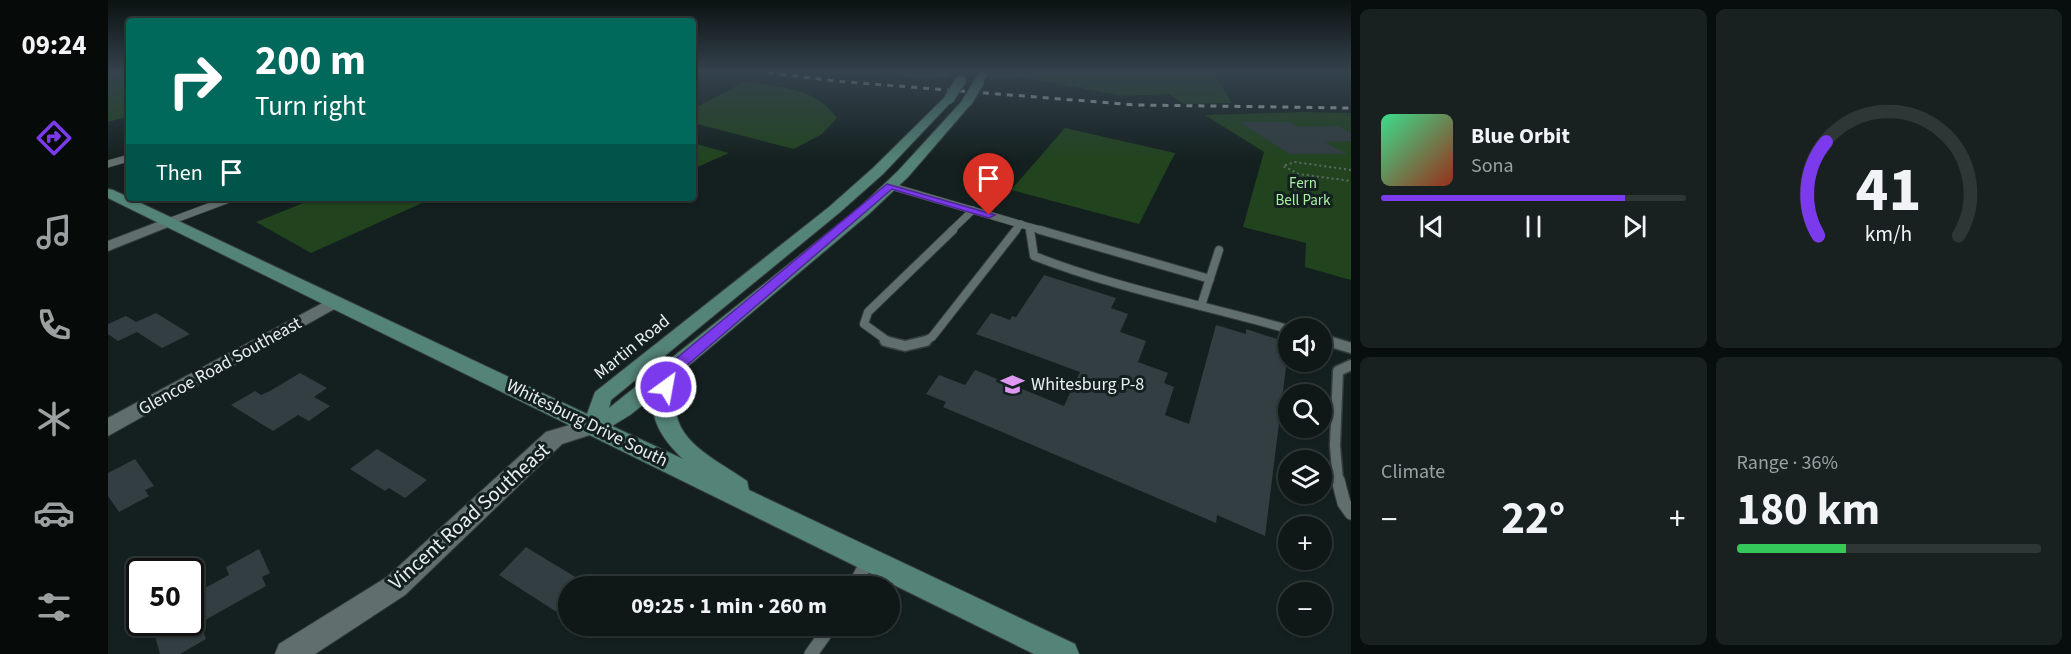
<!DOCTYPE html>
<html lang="en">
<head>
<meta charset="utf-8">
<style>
  body { margin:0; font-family:"Source Sans 3",sans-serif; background:#182120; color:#f1f3f6; height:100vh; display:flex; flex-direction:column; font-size:22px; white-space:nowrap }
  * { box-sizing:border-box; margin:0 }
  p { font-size:20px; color:#9ba0a1 }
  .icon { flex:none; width:33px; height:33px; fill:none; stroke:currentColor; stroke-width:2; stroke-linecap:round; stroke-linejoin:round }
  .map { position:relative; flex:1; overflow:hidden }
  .sheet { display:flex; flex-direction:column; gap:9px; padding:9px; background:#080d0d; width:720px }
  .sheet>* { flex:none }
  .top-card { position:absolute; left:18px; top:18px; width:570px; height:183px; border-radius:6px; box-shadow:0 2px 4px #0004,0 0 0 2px #2f3736; background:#00695c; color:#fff; overflow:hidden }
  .fabs { position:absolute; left:1170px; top:318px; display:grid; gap:12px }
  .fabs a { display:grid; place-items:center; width:54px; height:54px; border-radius:50%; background:#0f1817; box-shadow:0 2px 4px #0004,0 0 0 2px #2f3736; font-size:30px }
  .speed { position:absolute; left:18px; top:558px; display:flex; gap:12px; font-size:30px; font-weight:700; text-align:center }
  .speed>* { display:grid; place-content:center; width:78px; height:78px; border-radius:50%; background:#0f1817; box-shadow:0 2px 4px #0004,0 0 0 2px #2f3736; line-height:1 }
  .speed .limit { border:3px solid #111; border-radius:9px; background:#fff; color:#111 }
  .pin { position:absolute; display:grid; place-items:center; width:51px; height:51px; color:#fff; margin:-62px -26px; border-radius:50% 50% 50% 0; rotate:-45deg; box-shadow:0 0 6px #0007 }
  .pin .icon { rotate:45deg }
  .me { position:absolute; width:66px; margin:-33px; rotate:32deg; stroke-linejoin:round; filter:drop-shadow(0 0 4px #0008) }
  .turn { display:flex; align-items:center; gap:21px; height:126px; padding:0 30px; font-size:27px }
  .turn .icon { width:78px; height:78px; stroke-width:2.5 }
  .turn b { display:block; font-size:42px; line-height:51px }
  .then { display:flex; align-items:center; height:57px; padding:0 30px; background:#0003; gap:12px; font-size:22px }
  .big { font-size:45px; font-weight:700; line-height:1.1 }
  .sheet .tile { flex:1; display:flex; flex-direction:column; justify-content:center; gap:9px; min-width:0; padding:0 21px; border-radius:9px; background:#182120 }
  .sheet .dial { align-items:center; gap:0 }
  .dial svg { height:156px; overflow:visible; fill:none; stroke:#2f3736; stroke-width:7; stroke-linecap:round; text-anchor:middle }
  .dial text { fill:#f1f3f6; stroke:none }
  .song { display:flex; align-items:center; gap:18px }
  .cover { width:72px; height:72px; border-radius:9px; background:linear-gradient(135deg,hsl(150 70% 55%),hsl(10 70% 35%)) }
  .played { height:6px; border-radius:3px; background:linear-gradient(90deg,#7c3aed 80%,#2f3736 80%) }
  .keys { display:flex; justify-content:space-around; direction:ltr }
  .heat { display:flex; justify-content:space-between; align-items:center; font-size:33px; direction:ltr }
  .charge { height:9px; border-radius:4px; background:linear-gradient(90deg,#34c759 36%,#2f3736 0) }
  .sheet .tiles { flex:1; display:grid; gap:9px; grid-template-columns:repeat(2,1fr) }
  .trip { position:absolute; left:450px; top:576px; width:342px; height:60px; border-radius:30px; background:#0f1817; box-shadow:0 2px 4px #0004,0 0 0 2px #2f3736; font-weight:700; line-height:60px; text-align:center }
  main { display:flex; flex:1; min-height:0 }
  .tab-bar { display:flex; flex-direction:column; width:108px; justify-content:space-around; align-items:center; background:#060a09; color:#9ba0a1 }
  .tab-bar .icon { width:42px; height:42px }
  .tab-bar .on { color:#7c3aed }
  .tab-bar b { font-size:27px; color:#f1f3f6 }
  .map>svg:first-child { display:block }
  .green { fill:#21441e }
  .building { fill:#323e42 }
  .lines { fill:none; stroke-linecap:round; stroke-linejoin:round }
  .lane-far3-casing { stroke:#353c3c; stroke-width:8 }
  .lane-far2-casing { stroke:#353c3c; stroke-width:10 }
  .lane-far1-casing { stroke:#353c3c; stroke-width:13 }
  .lane-casing { stroke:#353c3c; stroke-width:15 }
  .street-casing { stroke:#353c3c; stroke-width:2 }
  .secondary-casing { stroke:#353c3c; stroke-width:2 }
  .path { stroke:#5e6867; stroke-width:2; stroke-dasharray:2 3; stroke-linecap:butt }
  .lane-far3 { stroke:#606e6d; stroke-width:7 }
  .lane-far2 { stroke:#606e6d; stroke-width:8 }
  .lane-far1 { stroke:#606e6d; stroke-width:10 }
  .lane { stroke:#606e6d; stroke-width:13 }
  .street { fill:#606e6d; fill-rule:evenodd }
  .secondary { fill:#548477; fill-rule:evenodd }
  .rail { stroke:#c7cece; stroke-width:3; stroke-dasharray:6 6; stroke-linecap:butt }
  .secondary-bridge-casing { stroke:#353c3c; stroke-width:12; stroke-linecap:butt }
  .secondary-bridge { stroke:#548477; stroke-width:10 }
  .route { fill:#7c3aed; stroke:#51269a; stroke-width:1.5 }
  .labels { text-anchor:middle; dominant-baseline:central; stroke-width:6; stroke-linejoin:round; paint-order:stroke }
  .far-park-label { font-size:15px; fill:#a9efa1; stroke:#14201f }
  .street-label { font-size:18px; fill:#e8efef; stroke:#14201f }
  .poi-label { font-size:18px; fill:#e8efef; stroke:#14201f; text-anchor:start }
  .near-street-label { font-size:21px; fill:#e8efef; stroke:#14201f }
</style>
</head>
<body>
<main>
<nav class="tab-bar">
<b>09:24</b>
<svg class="icon on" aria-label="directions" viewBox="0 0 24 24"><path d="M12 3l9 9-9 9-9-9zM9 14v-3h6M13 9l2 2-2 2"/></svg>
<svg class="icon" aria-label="music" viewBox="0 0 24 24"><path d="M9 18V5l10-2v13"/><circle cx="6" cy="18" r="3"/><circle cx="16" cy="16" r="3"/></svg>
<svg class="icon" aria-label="phone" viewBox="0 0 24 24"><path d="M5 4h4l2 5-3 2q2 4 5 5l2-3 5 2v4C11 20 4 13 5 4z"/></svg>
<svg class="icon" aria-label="climate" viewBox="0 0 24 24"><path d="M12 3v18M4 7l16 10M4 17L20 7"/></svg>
<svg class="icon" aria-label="car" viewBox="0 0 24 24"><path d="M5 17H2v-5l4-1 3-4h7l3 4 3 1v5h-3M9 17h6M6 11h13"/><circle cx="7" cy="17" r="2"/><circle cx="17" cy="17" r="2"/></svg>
<svg class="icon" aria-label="filters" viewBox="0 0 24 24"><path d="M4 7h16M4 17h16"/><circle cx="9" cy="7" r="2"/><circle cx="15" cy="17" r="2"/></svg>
</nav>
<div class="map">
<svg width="1243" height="654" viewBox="0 0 1243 654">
  <rect width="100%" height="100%" fill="#14201f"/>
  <g class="green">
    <path d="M0,71H21V116L0,122Z"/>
    <path d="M692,71H844L841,78L809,79L785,73L744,75Z"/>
    <path d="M888,71H1105L1124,103L1076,104L1061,94L1017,96L917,78L881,79Z"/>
    <path d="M636,82C672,88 706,86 729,118L714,134L686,149L585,123V109Z"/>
    <path d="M1197,112L1243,113V280L1197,267L1198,243L1135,227L1156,152L1097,115Z"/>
    <path d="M957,128L1067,153L1031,224L903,190Z"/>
    <path d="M585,143L621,153L585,169Z"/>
    <path d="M208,198H325L203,253L148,222Z"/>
  </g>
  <g class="building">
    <path d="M1131,122H1182L1190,127L1230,126L1243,133V141L1217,142L1239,154H1182Z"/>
    <path d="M936,275L1008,298L1003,308L1020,314L1012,332L1038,341L1030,362L1060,373L1056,383L1066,387L1057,415L1081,424L1108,325L1138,334V329L1175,341L1174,350L1180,351L1157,536L1109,515L1108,523L835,407L838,402L818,394L831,375L857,385L867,370L956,406L972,372L868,334L883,313L902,320L904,316L908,317Z"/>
    <path d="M48,313L82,334L54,348L29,332L10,341L0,334V324L18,316L28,322Z"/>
    <path d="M192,373L219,388L206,397L222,406L201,421L190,415L165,431L123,405L147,391L153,395L162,391Z"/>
    <path d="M269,449L319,480L297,498L281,488L277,491L242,469Z"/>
    <path d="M27,459L46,486L37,490L41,496L11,512L0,496V473Z"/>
    <path d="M418,547L482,586H460V609L455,616L391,575Z"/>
    <path d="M151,549L162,573L154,577L158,586L92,623L98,639L72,654H52L43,622H82V596L121,575L118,567Z"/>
  </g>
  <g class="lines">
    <defs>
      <g id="lane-far3">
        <path d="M0,164L21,158"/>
        <path d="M782,186L922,227V231"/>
        <path d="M60,222L124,198"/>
        <path d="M922,227L937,231"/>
        <path d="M843,231L865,210"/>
        <path d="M907,231L913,224"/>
      </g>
      <g id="lane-far2">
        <path d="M922,230L926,256C1008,288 1095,305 1180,329"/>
        <path d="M932,230L1102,279"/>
        <path d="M1093,306L1111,250"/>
        <path d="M1214,339L1225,342"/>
        <path d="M781,342L756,324L760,312L845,230"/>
        <path d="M815,342L824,337L908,230"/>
      </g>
      <g id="lane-far1">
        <path d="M777,341L797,346L818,341"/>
        <path d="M1220,341L1243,348"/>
        <path d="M1230,481L1227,446L1230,371L1243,365"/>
      </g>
      <g id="lane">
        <path d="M1230,480L1236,503L1243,513"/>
        <path d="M746,586L760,560"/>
        <path d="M703,654L723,626"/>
      </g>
      <g id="street">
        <path d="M60,218L65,219L67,222L65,225L0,251V241Z"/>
        <path d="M224,298L233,303L230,307L0,436V418Z"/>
        <path d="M486,418L494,421L497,426L494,431L454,444L297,595L207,654H167L171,644L279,577L438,432Z"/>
      </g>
      <g id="secondary">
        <path d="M872,71H881L874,84L871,85L866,82Z"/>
        <path d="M837,97L846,99L775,174L731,213L503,400L501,408L752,207L790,171L855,100H863V104L800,177L762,213L572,373C552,436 595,451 639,481L641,490L967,644L971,654H926L0,198V189L5,190L479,414L487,392L721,207L765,168ZM546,396C541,421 557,442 575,459L504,426L522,415Z"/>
      </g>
    </defs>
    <use href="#lane-far3" class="lane-far3-casing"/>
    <use href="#lane-far2" class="lane-far2-casing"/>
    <use href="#lane-far1" class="lane-far1-casing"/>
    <use href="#lane" class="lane-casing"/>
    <use href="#street" class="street-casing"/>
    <use href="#secondary" class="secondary-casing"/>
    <path class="path" d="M1243,170L1187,162L1175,166L1191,174L1243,181"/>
    <use href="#lane-far3" class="lane-far3"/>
    <use href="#lane-far2" class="lane-far2"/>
    <use href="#lane-far1" class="lane-far1"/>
    <use href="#lane" class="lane"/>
    <use href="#street" class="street"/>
    <use href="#secondary" class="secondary"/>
    <path class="rail" d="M648,71L727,81L1029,105L1243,108"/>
    <defs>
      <g id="secondary-bridge">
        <path d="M841,99L853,80"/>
        <path d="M859,102L871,82"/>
      </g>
    </defs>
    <use href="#secondary-bridge" class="secondary-bridge-casing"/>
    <use href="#secondary-bridge" class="secondary-bridge"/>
  </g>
  <linearGradient id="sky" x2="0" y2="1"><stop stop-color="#0b1211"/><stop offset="0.44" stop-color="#34424d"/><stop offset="1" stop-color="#34424d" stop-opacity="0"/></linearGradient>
  <rect width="1243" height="162" fill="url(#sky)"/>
  <path class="route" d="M779,184L887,215L881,218L784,189L570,373L563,390H553L550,387L558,367Z"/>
  <defs>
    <symbol id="school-bare" viewBox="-9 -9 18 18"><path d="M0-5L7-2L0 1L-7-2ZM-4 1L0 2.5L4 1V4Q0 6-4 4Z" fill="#de98f2" stroke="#14201f" stroke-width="2.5" paint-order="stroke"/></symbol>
  </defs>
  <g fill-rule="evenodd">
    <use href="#school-bare" x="888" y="368" width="33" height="33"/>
  </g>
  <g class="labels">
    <g class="far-park-label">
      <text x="1195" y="183">Fern<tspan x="1195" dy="17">Bell Park</tspan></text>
    </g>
    <g class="street-label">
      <text transform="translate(524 347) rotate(-39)">Martin Road</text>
      <text transform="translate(112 366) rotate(-29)">Glencoe Road Southeast</text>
      <text transform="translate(479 423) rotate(26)">Whitesburg Drive South</text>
    </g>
    <g class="poi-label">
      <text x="923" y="384">Whitesburg P-8</text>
    </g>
    <g class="near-street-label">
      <text transform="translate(361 516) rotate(-42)">Vincent Road Southeast</text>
    </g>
  </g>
</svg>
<div class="fabs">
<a><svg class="icon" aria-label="sound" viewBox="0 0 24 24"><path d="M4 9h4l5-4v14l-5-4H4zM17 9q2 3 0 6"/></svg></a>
<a><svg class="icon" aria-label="search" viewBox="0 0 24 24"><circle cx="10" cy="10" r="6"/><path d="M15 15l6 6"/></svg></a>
<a><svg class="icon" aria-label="layers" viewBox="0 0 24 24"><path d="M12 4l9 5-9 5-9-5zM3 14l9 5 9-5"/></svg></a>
<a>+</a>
<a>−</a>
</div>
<div class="speed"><div class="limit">50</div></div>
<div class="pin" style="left:881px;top:215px;background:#d93025"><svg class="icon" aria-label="arrive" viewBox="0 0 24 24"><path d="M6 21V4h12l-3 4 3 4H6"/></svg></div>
<svg class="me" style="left:558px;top:387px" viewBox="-20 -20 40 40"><circle r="17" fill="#7c3aed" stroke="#fff" stroke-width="3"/><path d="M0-11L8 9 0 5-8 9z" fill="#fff"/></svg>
<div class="trip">09:25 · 1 min · 260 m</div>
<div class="top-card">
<div class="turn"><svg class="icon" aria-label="right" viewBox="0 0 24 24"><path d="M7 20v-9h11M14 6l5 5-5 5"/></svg><div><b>200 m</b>Turn right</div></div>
<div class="then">Then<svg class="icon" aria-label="arrive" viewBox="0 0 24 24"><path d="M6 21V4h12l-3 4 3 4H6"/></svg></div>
</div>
</div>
<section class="sheet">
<div class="tiles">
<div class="tile">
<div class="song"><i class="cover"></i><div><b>Blue Orbit</b><p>Sona</p></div></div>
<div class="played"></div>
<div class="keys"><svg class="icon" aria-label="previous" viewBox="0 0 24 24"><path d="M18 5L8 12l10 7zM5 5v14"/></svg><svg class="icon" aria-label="pause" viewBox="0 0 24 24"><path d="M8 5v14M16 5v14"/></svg><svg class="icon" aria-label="next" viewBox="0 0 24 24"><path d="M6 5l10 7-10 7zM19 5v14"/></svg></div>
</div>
<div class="tile dial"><svg viewBox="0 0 100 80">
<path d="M14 69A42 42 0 1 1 86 69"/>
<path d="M14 69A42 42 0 0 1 18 21" stroke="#7c3aed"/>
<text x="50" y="56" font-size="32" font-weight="700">41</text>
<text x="50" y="72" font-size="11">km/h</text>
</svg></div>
<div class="tile"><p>Climate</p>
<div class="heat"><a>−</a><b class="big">22°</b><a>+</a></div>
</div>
<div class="tile"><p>Range · 36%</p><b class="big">180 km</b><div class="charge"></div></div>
</div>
</section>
</main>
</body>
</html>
